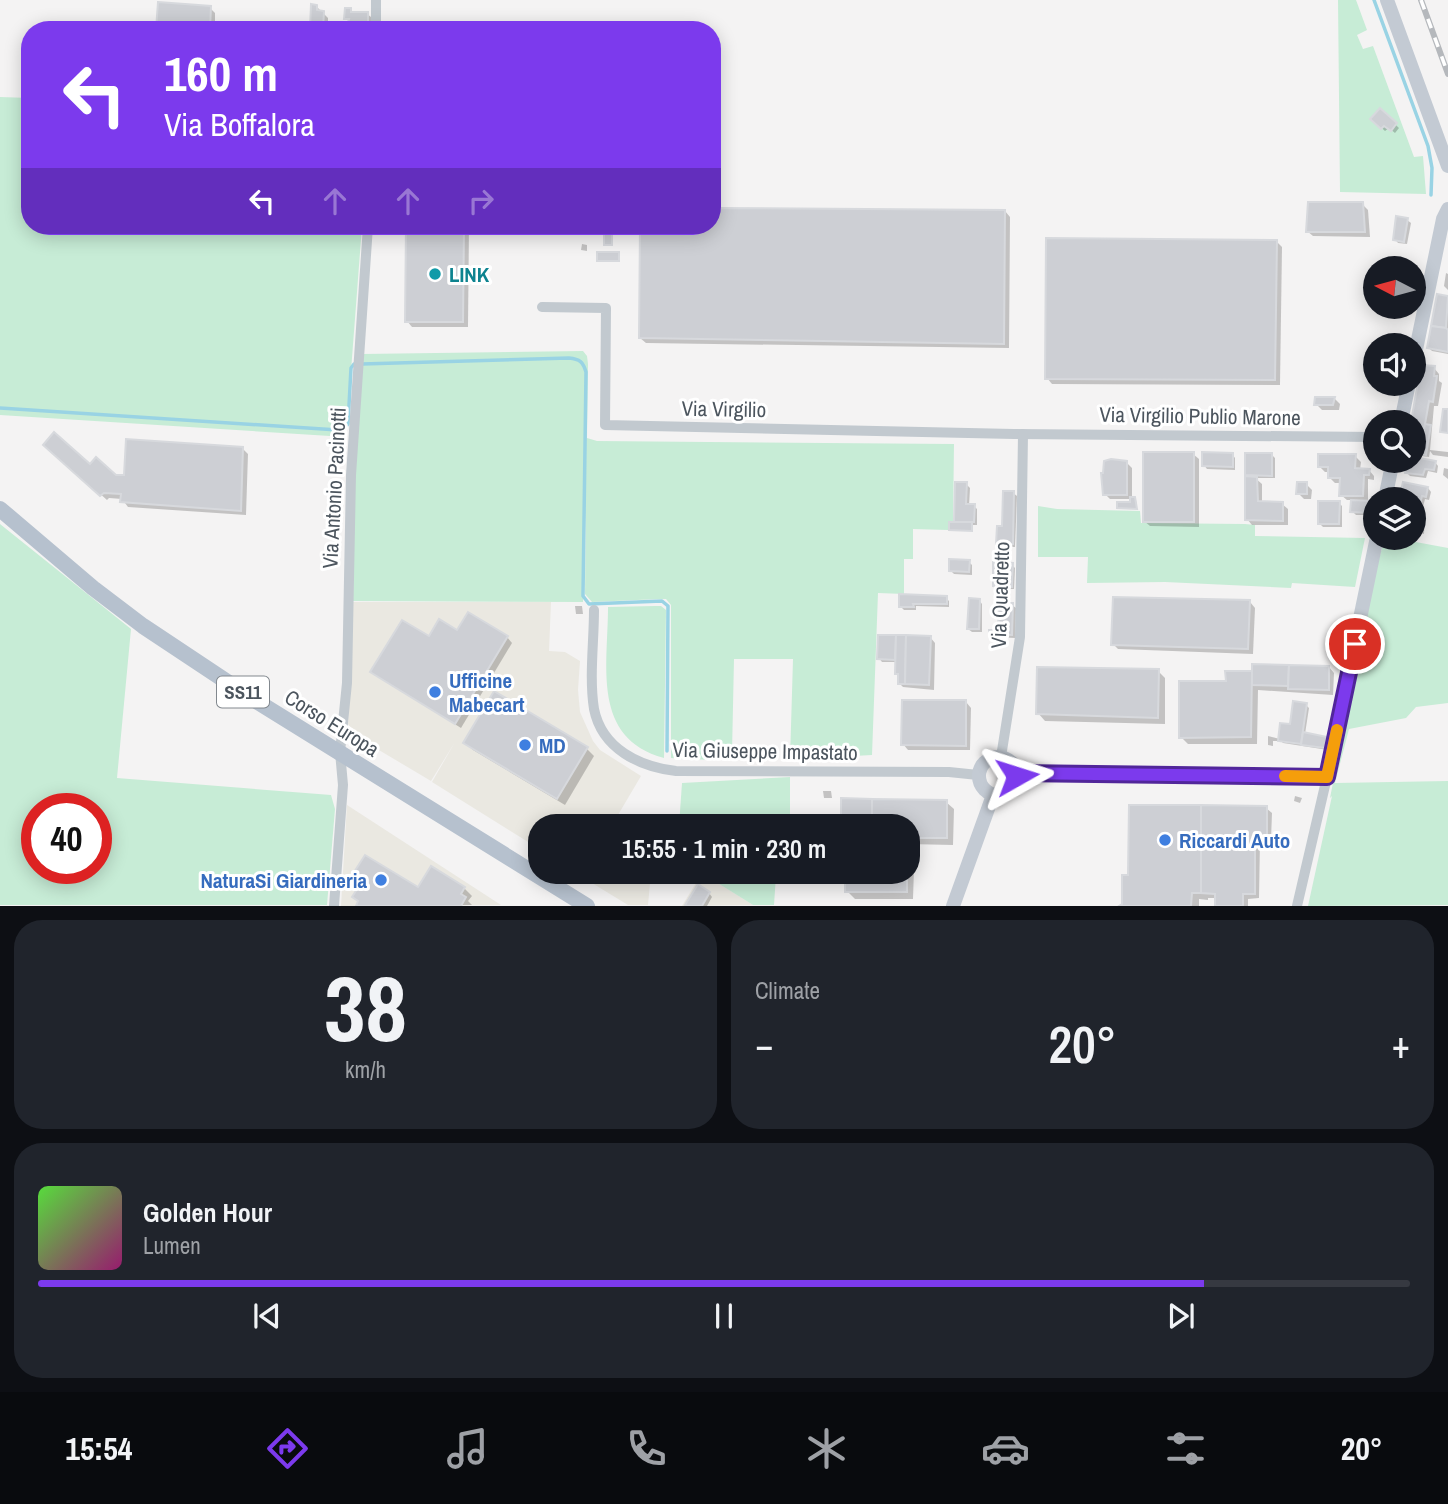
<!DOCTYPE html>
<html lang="en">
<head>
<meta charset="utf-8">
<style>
  body { margin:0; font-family:"Archivo Narrow",sans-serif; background:#20242c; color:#f1f3f6; height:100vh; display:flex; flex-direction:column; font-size:26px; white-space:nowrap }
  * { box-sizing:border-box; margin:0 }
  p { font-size:23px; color:#9ea1a6 }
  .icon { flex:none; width:38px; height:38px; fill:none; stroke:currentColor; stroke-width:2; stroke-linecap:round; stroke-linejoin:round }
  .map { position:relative; height:906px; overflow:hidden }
  .details { display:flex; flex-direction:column; gap:14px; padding:14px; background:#0d0f14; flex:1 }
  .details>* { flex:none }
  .hud { position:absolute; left:21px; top:21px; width:700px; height:214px; border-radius:28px; box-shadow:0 4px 18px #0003; background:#7c3aed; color:#fff; overflow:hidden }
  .needle { width:46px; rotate:276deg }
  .controls { position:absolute; left:1363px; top:256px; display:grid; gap:14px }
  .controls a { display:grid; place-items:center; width:63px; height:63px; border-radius:50%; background:#171b24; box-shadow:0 4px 18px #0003; font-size:35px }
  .speed { position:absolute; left:21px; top:793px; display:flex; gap:14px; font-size:35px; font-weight:700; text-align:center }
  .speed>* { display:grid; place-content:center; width:91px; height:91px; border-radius:50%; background:#171b24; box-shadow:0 4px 18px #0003; line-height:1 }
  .speed .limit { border:10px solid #d22; background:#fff; color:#111 }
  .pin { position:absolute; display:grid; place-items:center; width:60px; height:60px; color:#fff; margin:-30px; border:4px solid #fff; border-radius:50%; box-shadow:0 2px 7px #0007 }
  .me { position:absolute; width:77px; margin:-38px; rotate:84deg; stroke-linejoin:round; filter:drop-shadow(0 0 5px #0008) }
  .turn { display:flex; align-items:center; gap:24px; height:147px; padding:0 28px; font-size:32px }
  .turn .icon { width:91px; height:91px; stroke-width:2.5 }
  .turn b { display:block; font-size:49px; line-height:60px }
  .lanes { display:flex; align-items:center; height:66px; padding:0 28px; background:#0003; justify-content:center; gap:35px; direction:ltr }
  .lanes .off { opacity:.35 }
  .big { font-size:52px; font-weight:600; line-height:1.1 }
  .details .tile { flex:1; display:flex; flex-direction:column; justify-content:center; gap:10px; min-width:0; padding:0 24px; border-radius:28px; background:#20242c }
  .details .dial { align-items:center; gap:0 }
  .dial b { font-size:91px; line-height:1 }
  .song { display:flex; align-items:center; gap:21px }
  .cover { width:84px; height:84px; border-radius:10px; background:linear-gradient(135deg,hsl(110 70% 55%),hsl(320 70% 35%)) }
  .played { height:7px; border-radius:4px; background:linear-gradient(90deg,#7c3aed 85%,#363941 85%) }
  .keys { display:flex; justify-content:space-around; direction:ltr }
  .heat { display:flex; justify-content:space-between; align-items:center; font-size:38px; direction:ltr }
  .details .tiles { flex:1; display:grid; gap:14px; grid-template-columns:1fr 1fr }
  .tile:last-child { grid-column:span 2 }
  .trip { position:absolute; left:528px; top:814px; width:392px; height:70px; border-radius:28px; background:#171b24; box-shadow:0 4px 18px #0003; font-weight:600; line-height:70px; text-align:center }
  .tab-bar { display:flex; height:112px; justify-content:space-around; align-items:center; background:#090b0e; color:#9ea1a6 }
  .tab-bar .icon { width:49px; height:49px }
  .tab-bar .active { color:#7c3aed }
  .tab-bar b { font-size:32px; color:#f1f3f6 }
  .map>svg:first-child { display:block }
  .commercial { fill:#eae8e1 }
  .green { fill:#c7ecd6; fill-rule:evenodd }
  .shadow { fill:#0003 }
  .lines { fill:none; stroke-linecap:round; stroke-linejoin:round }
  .stream { stroke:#99d3e4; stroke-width:3.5 }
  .building { fill:#cdcfd4; stroke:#d7d9dd; stroke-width:2 }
  .street { stroke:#c2c9cf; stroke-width:10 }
  .secondary { stroke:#c3cad3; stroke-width:14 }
  .primary { stroke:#b6c1ce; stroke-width:16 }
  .rail-casing { stroke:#b5b8bc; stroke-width:6 }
  .rail { stroke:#fff; stroke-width:3.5; stroke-dasharray:10; stroke-linecap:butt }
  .route-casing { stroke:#51269a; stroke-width:18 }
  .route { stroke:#7c3aed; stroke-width:12 }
  .slow { stroke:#f59e0b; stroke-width:12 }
  .culture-dot { fill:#0f9aa8; stroke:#fff; stroke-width:2.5 }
  .shop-dot { fill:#3f7fe0; stroke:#fff; stroke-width:2.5 }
  .labels { text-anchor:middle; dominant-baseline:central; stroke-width:6; stroke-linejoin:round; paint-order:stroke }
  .shield { fill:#fff; stroke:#82888e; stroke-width:2 }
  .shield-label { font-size:19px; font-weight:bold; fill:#4c555e }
  .culture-label { font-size:21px; font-weight:bold; fill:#0d838f; stroke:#fff; text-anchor:start }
  .street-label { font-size:21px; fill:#4c555e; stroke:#fff }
  .shop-label { font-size:21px; font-weight:bold; fill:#366cbe; stroke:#fff; text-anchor:start }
</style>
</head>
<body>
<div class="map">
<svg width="1448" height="906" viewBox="0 0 1448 906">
  <rect width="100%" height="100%" fill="#f4f3f3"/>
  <g class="commercial">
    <path d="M353,602H551L549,651L565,652L580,661L578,690L580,712L593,741L600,750L641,776L615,820L625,826H541V850L432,782L455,742L431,781L357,737L348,724Z"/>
    <path d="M347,805L501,905L341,906Z"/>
    <path d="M574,872H651L648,905H628Z"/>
    <path d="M702,873L753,905L682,906Z"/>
  </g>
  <g class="green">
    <path d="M1338,0H1356L1367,30L1357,35L1363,49L1373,46L1414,157L1423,156L1426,194L1340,192Z"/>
    <path d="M0,97L30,98V226H362L346,437L0,415Z"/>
    <path d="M583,351L587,356L588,364L587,438L597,441L954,444L953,521H949L948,530L913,529V559H904V594L878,593L872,755L854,756L853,761L790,760L793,659H734L732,753H713L712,760L671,758V605L666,599H659L592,602L585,594L586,497L583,602L353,601L355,469L362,354Z"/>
    <path d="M1038,506L1057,509L1140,511L1141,523L1245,524L1255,525V536L1365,538L1355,587L1292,583L1291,588L1165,582L1087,583L1088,557H1038Z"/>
    <path d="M0,524L131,629L117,778L331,795L335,809L327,905H0ZM37,808H96V868H37Z"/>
    <path d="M1389,537L1448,548V703L1416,707L1406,718L1349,729L1335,783L1448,781V905L1308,906L1332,796L1330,798L1373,581L1382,548L1387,546Z"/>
    <path d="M655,606H661L666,610L664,758C591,738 608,666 608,607Z"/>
    <path d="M790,777V826H679L682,783Z"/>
    <path d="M700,872H790V873L776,875L774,905H753Z"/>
  </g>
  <g class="shadow">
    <path d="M316,6L328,18V30H311Z"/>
    <path d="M210,8L215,13V30H157Z"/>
    <path d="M351,10L354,13L367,14L371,17V25H353L349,21L345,18Z"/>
    <path d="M1380,110L1399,128L1395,133L1389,128L1385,131L1372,119Z"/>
    <path d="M1362,204L1368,210L1370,237L1313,236L1307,231Z"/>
    <path d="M1005,211L1010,217L1009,348L646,343L640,338L641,226H712Z"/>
    <path d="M1407,220L1411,223L1407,244L1398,243L1395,239Z"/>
    <path d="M408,226H469L468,327H412L407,321Z"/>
    <path d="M1276,241L1282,247L1280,385L1052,384L1047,378Z"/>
    <path d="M582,244L587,245V251L581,250Z"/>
    <path d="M1446,273L1448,274V290L1444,286Z"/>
    <path d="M1438,296L1448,298V354L1432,351L1429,348Z"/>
    <path d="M1434,368L1439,374V381L1442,383L1438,406H1434L1430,450L1448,452V457L1433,455L1430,451L1429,457L1414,455V422Z"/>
    <path d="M1317,398L1335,399L1340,404L1339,410H1322L1316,404Z"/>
    <path d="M340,409L346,411L345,415L340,413Z"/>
    <path d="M243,449L248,454L246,515L128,507L122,499L109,498L107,500L51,450L115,476L125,477Z"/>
    <path d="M1193,454L1199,459V527L1150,526L1144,521Z"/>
    <path d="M1232,454L1235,458V470L1207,469L1204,465Z"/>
    <path d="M1272,455L1275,458V478H1255L1262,484V503L1282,504L1288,509V525H1252L1247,519L1251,478L1246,474Z"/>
    <path d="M1355,456L1361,462L1360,470H1369L1374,476V480L1368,479V502H1372L1376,506L1375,515H1356L1352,511V500H1347L1341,495V483H1335L1329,477V472H1325L1320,467Z"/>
    <path d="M1414,459L1435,462L1438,466L1437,473L1428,471L1426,478L1410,476L1407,473Z"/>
    <path d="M1127,463L1132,468V499L1136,500L1137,509H1120L1131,503L1132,499H1110L1105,494Z"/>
    <path d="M1444,468L1448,469V479L1443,475Z"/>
    <path d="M966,484L970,488L969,506H974L977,509V525H972V531L952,530L959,524Z"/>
    <path d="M1306,484L1312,490L1311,499H1304L1298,493Z"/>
    <path d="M1428,488L1431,492L1429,500L1425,499L1423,507L1414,505V499Z"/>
    <path d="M1013,493L1017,496L1015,547H1002L998,543Z"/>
    <path d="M1339,503L1342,506V527H1323L1319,523Z"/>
    <path d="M1419,507L1425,513L1424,534L1414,532V508Z"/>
    <path d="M969,562L972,565V575L954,574L951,571Z"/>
    <path d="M1012,565L1015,568L1014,589H998L994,585Z"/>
    <path d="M901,596L946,598L949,601V607L916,606V610H904L900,606Z"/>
    <path d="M979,600L982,604V632H972L968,629Z"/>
    <path d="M1250,602L1255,608L1253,654L1118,649L1113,644Z"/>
    <path d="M1012,605L1016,608L1015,638L994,637L991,634L1000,632Z"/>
    <path d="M575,606H582L583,614H576Z"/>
    <path d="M457,632L507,637L512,643L461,728L372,672L429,639Z"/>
    <path d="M879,636L930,637L935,643L934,690L903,687L899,683L897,662H882L879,658Z"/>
    <path d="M1361,653L1370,655L1368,661L1360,659Z"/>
    <path d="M1254,665L1329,667L1334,673L1333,695L1258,690L1257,744H1188L1181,737L1227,683L1251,673L1254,676Z"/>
    <path d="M1158,671L1165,678V724L1045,721L1038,713Z"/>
    <path d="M966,702L971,708L970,750H908L903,744Z"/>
    <path d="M1306,705L1309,708L1305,734L1326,738L1329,742L1328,750L1283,743L1279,739L1278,741H1273V746L1268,745V736L1280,739L1292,726Z"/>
    <path d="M465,742L586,748L594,756L565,805L473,750Z"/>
    <path d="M823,791H831L832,798H824Z"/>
    <path d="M1295,796L1302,798L1300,803L1294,801Z"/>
    <path d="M946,802L954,809L953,845L908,844V826H843Z"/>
    <path d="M1266,808L1272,813L1271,840H1260L1259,898L1248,899V906H1217V898H1208V900L1199,899V906H1121L1124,905L1130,877Z"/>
    <path d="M908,864L914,869L913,899H855L847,891V872H908Z"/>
    <path d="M354,876L419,889L464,888L472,896L468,901L472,905L358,906L362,884Z"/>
    <path d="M709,893L712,897L707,906H689Z"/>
  </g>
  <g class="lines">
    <g class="stream">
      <path d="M1374,0L1428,146L1432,168L1431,195"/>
      <path d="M362,364L569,358C580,359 583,362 586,372L583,596L589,604L662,601L668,606L667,751"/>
      <path d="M0,408L338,430L344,429L348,424L351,368L354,364"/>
    </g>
  </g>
  <g class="building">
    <path d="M158,2L211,6L210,30H156Z"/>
    <path d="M311,4L317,5V10L324,11L323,30H310Z"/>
    <path d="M345,8H351V12H368V23L348,22L349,19H344Z"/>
    <path d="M1380,108L1397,123L1391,131L1384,126L1381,129L1370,119Z"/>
    <path d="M1308,202H1363L1365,232H1306Z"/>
    <path d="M712,208L1005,210L1004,344L639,338L640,226H712Z"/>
    <path d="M1396,216L1408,218L1404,242L1393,240Z"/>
    <path d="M406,226H464L463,322H405Z"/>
    <rect x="604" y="227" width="8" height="18"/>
    <path d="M1046,238L1277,240L1275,380L1045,379Z"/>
    <rect x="597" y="252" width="22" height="9"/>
    <path d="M1437,294L1448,296L1446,328L1431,326Z"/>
    <path d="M1431,326L1446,328L1448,330V352L1427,348Z"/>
    <path d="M1421,365L1435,366L1434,376H1437L1433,402L1429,401L1424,430L1414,429V422H1411Z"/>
    <path d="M1315,397H1335L1333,405H1314Z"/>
    <path d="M1443,409H1448V433L1440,432Z"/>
    <path d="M1425,424L1431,425L1426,455L1414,453V429L1424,430Z"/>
    <path d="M54,432L90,464L96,457L116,475H124L126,439L243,447L241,511L120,502L121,494L104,493L100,496L43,445Z"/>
    <rect x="1143" y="452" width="51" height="70"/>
    <path d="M1202,452L1233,453V467L1202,466Z"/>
    <path d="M1245,453H1272V476L1245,475Z"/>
    <path d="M1318,454H1356L1355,468L1370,469L1369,475H1364L1363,496H1339L1340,478H1328V467H1318Z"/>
    <path d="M1414,457L1436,461L1434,470L1425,469L1423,475L1405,473L1408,460H1414Z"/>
    <path d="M1111,459L1127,461V495H1103L1101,473H1103L1104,461Z"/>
    <path d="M1245,476L1257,477L1258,501L1283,502V521L1245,520Z"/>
    <path d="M955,482H967L966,504H975L974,522H954Z"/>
    <path d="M1297,482H1307V494H1296Z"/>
    <path d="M1403,482L1428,487L1426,497L1422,496L1420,504L1414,503V499H1399Z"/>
    <path d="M1003,491H1014L1013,544H996L997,526H1002Z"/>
    <path d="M1130,497H1135L1137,509L1117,508V502H1130Z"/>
    <path d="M1351,500L1373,501L1372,513L1350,512Z"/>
    <path d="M1318,501H1340L1339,524H1318Z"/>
    <path d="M1414,506L1422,508L1420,517L1423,518L1421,532L1414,530Z"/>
    <path d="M949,522H972V531L949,530Z"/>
    <path d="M949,559L970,560L969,572L949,571Z"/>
    <path d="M993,562L1013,563L1012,587L993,586Z"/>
    <path d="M899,594L947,596V604H913L914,607H899Z"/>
    <path d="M1113,597L1250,600L1248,649L1111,645Z"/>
    <path d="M969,598L980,599L979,629H967Z"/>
    <path d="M999,603H1013L1012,635L989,634V630H998Z"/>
    <path d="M468,612L508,636L455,724L370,672L402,620L429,636L439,619L457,630Z"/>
    <path d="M878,635H896L895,660L877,659Z"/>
    <path d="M896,635H906L905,684H898V674H895Z"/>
    <path d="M906,635L931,636L929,685L905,684Z"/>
    <path d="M1252,664L1289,665L1288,686L1252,685Z"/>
    <path d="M1289,665L1329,666V690L1288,689Z"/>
    <path d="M1037,667L1159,669L1158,718L1036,714Z"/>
    <path d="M1225,671H1252L1251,737L1179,738V681H1226Z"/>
    <path d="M494,691L588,747L557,799L463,743Z"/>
    <path d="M902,700H966V746L901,745Z"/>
    <path d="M1293,701L1307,703L1301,744L1278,741L1280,723L1290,724Z"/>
    <path d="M1303,732L1327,737L1325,748L1301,745Z"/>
    <path d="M841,798L872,799V826H841Z"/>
    <path d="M872,799L947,800V838H908V826H872Z"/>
    <path d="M1129,805H1201V893H1192L1191,906H1119L1122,904V875H1128Z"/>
    <path d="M1201,805L1267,806V835H1255V894H1243V906H1215V894L1201,893Z"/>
    <path d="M365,855L418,887L431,866L465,887L461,894L466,897L461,906H356L358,901L352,897L361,883L351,877Z"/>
    <rect x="845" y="872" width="62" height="20"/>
    <path d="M698,884L710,892L702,906H687L685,905Z"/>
  </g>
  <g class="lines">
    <g class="street">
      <path d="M376,30V0"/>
      <path d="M542,307L606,308L605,425L1014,434L1376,437"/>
      <path d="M594,610C594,642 589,677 594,709C602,749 640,767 676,771L949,772L978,775"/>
      <path d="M1001,757L1020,637L1023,434"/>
      <path d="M334,906L343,785L340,752L347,683L351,475L368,226"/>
      <path d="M1297,906L1327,777"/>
    </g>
    <g class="secondary">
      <path d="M1387,0L1448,166"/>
      <path d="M1414,359L1443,219L1448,209"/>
      <path d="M1401,422L1409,383"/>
      <path d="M1385,499L1393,460"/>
      <circle cx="998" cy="776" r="19"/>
      <path d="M1017,773L1327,777L1377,537"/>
      <path d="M953,906L993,795"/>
    </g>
    <path class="primary" d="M0,509L93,588L143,626L253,699L587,906"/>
    <defs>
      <path id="rail" d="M1421,0L1448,74"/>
    </defs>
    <use href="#rail" class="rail-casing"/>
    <use href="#rail" class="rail"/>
  </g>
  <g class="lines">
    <defs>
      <path id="route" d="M1017,776V773L1327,777L1355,644"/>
    </defs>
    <use href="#route" class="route-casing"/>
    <use href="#route" class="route"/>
    <path class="slow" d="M1285,776L1327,777L1337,730"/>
  </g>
  <circle class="culture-dot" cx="435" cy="274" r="7"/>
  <g class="shop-dot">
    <circle cx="435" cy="692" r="7"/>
    <circle cx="525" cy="745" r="7"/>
    <circle cx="1165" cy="840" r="7"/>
    <circle cx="381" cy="880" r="7"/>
  </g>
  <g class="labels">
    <rect class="shield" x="217" y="676.5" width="52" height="31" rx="5"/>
    <g class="shield-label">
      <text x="243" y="692">SS11</text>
    </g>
    <g class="culture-label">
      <text x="449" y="274">LINK</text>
    </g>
    <g class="street-label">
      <text transform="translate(724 409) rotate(1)">Via Virgilio</text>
      <text transform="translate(1200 416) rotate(1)">Via Virgilio Publio Marone</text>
      <text transform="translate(334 488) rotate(-87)">Via Antonio Pacinotti</text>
      <text transform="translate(1000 595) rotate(-88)">Via Quadretto</text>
      <text transform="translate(332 723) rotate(32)">Corso Europa</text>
      <text transform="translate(765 751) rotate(1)">Via Giuseppe Impastato</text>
    </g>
    <g class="shop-label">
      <text x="449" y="680">Ufficine<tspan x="449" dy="24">Mabecart</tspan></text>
      <text x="539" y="745">MD</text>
      <text x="1179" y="840">Riccardi Auto</text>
      <text x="367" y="880" text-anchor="end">NaturaSi Giardineria</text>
    </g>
  </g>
</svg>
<div class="controls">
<a><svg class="needle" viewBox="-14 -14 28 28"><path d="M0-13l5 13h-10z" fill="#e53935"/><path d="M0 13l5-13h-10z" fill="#9ea1a6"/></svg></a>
<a><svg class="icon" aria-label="sound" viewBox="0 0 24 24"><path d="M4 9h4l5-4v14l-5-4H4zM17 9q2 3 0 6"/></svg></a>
<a><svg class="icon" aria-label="search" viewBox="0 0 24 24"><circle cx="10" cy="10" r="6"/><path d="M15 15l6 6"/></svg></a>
<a><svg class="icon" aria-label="layers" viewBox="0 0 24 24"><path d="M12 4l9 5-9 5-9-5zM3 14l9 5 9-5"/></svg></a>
</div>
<div class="speed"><div class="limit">40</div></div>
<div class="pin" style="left:1355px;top:644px;background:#d93025"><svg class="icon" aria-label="arrive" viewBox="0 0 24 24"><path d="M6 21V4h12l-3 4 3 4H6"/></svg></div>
<svg class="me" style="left:1017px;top:776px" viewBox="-20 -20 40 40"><path d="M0-17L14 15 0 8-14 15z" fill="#7c3aed" stroke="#fff" stroke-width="4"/></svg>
<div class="trip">15:55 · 1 min · 230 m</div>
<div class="hud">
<div class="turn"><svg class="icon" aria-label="left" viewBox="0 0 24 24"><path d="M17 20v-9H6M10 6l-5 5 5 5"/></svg><div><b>160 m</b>Via Boffalora</div></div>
<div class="lanes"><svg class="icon" aria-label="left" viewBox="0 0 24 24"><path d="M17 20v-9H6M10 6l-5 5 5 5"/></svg><svg class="icon off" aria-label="ahead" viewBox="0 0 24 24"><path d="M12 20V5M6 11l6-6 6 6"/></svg><svg class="icon off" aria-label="ahead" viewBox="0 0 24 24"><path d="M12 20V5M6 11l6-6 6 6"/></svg><svg class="icon off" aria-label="right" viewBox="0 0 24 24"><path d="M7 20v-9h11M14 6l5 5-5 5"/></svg></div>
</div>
</div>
<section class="details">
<div class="tiles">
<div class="tile dial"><b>38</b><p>km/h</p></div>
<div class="tile"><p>Climate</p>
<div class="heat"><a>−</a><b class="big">20°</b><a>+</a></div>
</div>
<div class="tile">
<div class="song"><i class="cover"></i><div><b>Golden Hour</b><p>Lumen</p></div></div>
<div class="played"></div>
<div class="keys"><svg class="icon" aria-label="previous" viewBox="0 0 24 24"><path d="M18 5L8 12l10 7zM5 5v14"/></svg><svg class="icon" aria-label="pause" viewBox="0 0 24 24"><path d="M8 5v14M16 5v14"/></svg><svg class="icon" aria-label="next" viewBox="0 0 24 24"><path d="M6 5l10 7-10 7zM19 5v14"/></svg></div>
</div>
</div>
</section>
<nav class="tab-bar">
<b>15:54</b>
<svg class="icon active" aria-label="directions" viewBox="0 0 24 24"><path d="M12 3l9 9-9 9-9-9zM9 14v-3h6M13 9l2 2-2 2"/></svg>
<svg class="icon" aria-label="music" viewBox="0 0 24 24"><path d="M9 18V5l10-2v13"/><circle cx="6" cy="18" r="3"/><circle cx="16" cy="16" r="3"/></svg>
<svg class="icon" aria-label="phone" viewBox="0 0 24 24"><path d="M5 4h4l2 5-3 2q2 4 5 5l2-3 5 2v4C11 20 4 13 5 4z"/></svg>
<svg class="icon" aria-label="climate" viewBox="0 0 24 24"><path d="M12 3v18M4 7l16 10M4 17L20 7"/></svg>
<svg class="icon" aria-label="car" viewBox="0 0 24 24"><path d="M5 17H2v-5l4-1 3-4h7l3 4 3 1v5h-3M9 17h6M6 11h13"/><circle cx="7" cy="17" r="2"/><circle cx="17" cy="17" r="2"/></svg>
<svg class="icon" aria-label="filters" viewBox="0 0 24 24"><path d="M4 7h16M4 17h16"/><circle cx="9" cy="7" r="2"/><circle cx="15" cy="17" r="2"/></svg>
<b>20°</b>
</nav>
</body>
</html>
